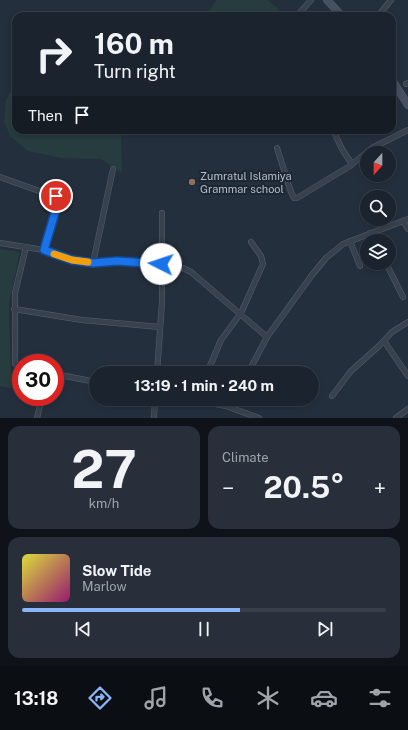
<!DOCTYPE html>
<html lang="en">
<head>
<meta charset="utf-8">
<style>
  body { margin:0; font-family:"Public Sans",sans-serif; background:#282f3a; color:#f1f3f6; height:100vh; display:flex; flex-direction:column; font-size:15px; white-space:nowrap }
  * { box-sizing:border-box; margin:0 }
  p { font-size:13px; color:#a0a4aa }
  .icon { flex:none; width:22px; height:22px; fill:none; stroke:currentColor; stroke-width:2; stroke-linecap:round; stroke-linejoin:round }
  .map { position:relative; height:418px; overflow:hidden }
  .side { display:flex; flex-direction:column; gap:8px; padding:8px; background:#0f1319; flex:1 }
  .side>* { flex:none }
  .banner { position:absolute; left:12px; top:12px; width:384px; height:122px; border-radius:12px; box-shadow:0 2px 6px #0003,0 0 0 1px #39404a; background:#1b232e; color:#f1f3f6; overflow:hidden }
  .needle { width:26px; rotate:201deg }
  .tools { position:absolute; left:360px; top:146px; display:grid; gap:8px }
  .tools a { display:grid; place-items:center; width:36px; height:36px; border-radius:50%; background:#1b232e; box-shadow:0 2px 6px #0003,0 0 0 1px #39404a; font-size:20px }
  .speed { position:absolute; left:12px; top:354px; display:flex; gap:8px; font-size:20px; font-weight:700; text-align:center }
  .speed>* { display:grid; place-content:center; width:52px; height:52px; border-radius:50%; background:#1b232e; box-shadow:0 2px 6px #0003,0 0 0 1px #39404a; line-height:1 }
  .speed .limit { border:6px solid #d22; background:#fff; color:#111 }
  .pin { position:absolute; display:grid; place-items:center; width:34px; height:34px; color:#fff; margin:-17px; border:2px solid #fff; border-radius:50%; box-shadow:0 1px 4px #0007 }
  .me { position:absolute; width:44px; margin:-22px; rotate:274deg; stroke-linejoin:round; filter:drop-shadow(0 0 3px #0008) }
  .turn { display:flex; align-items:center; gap:14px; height:84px; padding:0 16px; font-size:18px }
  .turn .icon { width:52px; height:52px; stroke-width:2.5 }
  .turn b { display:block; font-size:28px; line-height:34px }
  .then { display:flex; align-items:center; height:38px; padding:0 16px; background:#0003; gap:8px; font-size:15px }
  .big { font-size:30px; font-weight:700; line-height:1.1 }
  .side .card { flex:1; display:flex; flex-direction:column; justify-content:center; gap:6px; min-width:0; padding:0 14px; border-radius:12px; background:#282f3a }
  .side .dial { align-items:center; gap:0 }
  .dial b { font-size:52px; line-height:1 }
  .song { display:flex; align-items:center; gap:12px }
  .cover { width:48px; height:48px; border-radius:6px; background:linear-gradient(135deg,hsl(60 70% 55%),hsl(320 70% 35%)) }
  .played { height:4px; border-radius:2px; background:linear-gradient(90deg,#8ab4f8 60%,#39404a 60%) }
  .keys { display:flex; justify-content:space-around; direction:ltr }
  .heat { display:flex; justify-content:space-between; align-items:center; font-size:22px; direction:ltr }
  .side .tiles { flex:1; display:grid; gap:8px; grid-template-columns:1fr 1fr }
  .card:last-child { grid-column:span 2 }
  .trip { position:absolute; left:89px; top:366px; width:230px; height:40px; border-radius:20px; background:#1b232e; box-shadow:0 2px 6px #0003,0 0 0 1px #39404a; font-weight:700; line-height:40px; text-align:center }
  .tabs { display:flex; height:64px; justify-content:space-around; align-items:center; background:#0b0e12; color:#a0a4aa }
  .tabs .icon { width:28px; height:28px }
  .tabs .on { color:#8ab4f8 }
  .tabs b { font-size:18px; color:#f1f3f6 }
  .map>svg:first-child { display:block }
  .green { fill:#263c3f }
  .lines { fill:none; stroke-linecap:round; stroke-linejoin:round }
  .street-casing { stroke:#565f6c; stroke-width:6 }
  .secondary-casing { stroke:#565f6c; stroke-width:8 }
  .street { stroke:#38414e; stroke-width:5 }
  .secondary { stroke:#465061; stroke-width:7 }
  .route-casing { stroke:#114b97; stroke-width:10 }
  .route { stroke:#1a73e8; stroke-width:7 }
  .slow { stroke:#f59e0b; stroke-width:7 }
  .education-dot { fill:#8d6e63; stroke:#1d2633; stroke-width:1.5 }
  .labels { text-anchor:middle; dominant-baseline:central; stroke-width:4; stroke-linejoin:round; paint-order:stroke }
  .poi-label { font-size:11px; fill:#b4bcc9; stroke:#1d2633; text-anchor:start }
</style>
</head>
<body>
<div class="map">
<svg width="408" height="418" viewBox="0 0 408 418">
  <rect width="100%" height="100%" fill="#242f3e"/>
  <g class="green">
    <path d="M217,0H267L279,9L274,16H205Z"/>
    <path d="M16,83V130H121L122,173L101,159L61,158L28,151L10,136L4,121L6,100Z"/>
    <path d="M0,249L20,252L9,304L11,372L19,373L18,375H21V390L0,386Z"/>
  </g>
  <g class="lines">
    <defs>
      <g id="street">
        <path d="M297,16L311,0"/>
        <path d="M378,16L391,0"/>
        <path d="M406,84L408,83"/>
        <path d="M333,130L342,149L352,164"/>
        <path d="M277,148L291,192L294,198H297L350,166L372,148L408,130"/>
        <path d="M0,177L59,198L44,250"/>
        <path d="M403,221L408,229"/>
        <path d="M370,233L374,241"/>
        <path d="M350,241L360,266"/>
        <path d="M0,243L44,250L72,260L93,263L117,261L183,268L191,272L267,337"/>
        <path d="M93,263L113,169"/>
        <path d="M386,263L403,297"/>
        <path d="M14,309L82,320L160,327"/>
        <path d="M384,341L408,376"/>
        <path d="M21,367L15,364V293L26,247"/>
        <path d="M157,373L162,302V213"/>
        <path d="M207,373L221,340L241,313L263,264L261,256L251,242"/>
        <path d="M248,373L267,337L312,275L326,258L343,244L408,219"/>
        <path d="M55,374L96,382"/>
        <path d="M55,381L59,375"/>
        <path d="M332,396L351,371L379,346L392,332L408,322"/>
        <path d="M189,399L226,406L259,418"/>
        <path d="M230,407L234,399"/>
        <path d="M37,418L42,397"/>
        <path d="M154,418L155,399"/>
        <path d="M396,418L408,409"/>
      </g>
      <g id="secondary">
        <path d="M327,0L342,16"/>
        <path d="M392,80L408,105"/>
      </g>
    </defs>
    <use href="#street" class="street-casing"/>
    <use href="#secondary" class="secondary-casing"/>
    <use href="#street" class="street"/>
    <use href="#secondary" class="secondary"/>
  </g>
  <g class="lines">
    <defs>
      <path id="route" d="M56,196L59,199L44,250L72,260L93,263L117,261L161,264"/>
    </defs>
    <use href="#route" class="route-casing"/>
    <use href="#route" class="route"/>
    <path class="slow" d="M54,254L72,260L88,262"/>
  </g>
  <circle class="education-dot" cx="192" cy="182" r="4"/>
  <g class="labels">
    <g class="poi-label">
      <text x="200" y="176">Zumratul Islamiya<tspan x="200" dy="13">Grammar school</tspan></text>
    </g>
  </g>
</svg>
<div class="tools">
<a><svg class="needle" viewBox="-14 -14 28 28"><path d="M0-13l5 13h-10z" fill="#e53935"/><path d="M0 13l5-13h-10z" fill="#a0a4aa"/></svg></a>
<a><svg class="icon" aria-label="search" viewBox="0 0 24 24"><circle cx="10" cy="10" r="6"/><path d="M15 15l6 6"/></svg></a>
<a><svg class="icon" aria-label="layers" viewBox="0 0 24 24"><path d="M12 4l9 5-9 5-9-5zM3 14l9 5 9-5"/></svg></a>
</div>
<div class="speed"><div class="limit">30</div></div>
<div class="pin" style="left:56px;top:196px;background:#d93025"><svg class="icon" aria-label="arrive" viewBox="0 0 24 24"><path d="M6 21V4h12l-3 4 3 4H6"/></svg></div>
<svg class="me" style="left:161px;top:264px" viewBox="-20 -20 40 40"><circle r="19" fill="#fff"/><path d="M0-13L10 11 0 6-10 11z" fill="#1a73e8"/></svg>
<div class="trip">13:19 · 1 min · 240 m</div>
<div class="banner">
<div class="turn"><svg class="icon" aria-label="right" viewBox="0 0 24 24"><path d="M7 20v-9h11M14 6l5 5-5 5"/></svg><div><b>160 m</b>Turn right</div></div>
<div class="then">Then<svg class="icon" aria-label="arrive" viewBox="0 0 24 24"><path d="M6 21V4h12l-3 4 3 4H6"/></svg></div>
</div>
</div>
<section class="side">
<div class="tiles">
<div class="card dial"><b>27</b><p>km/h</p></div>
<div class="card"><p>Climate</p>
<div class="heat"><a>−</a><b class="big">20.5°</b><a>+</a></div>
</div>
<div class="card">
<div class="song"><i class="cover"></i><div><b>Slow Tide</b><p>Marlow</p></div></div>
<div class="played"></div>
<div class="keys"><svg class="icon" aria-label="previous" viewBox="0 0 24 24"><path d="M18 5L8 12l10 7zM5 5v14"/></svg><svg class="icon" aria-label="pause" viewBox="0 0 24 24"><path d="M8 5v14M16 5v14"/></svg><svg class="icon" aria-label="next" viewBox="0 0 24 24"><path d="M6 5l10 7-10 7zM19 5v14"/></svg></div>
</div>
</div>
</section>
<nav class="tabs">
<b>13:18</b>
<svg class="icon on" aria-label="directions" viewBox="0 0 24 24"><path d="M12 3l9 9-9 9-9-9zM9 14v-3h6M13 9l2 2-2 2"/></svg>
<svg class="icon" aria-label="music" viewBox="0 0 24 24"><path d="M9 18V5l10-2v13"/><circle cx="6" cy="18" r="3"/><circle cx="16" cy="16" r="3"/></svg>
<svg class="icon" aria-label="phone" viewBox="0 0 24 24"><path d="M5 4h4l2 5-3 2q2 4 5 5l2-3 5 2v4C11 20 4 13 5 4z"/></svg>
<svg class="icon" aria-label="climate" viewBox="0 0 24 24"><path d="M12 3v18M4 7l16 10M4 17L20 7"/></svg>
<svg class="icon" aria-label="car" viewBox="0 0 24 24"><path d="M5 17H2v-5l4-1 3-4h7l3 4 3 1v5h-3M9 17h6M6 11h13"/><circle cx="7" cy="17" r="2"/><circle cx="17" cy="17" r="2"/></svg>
<svg class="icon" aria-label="filters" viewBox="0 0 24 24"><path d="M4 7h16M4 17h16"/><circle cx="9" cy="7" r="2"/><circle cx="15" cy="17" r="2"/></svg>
</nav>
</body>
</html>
